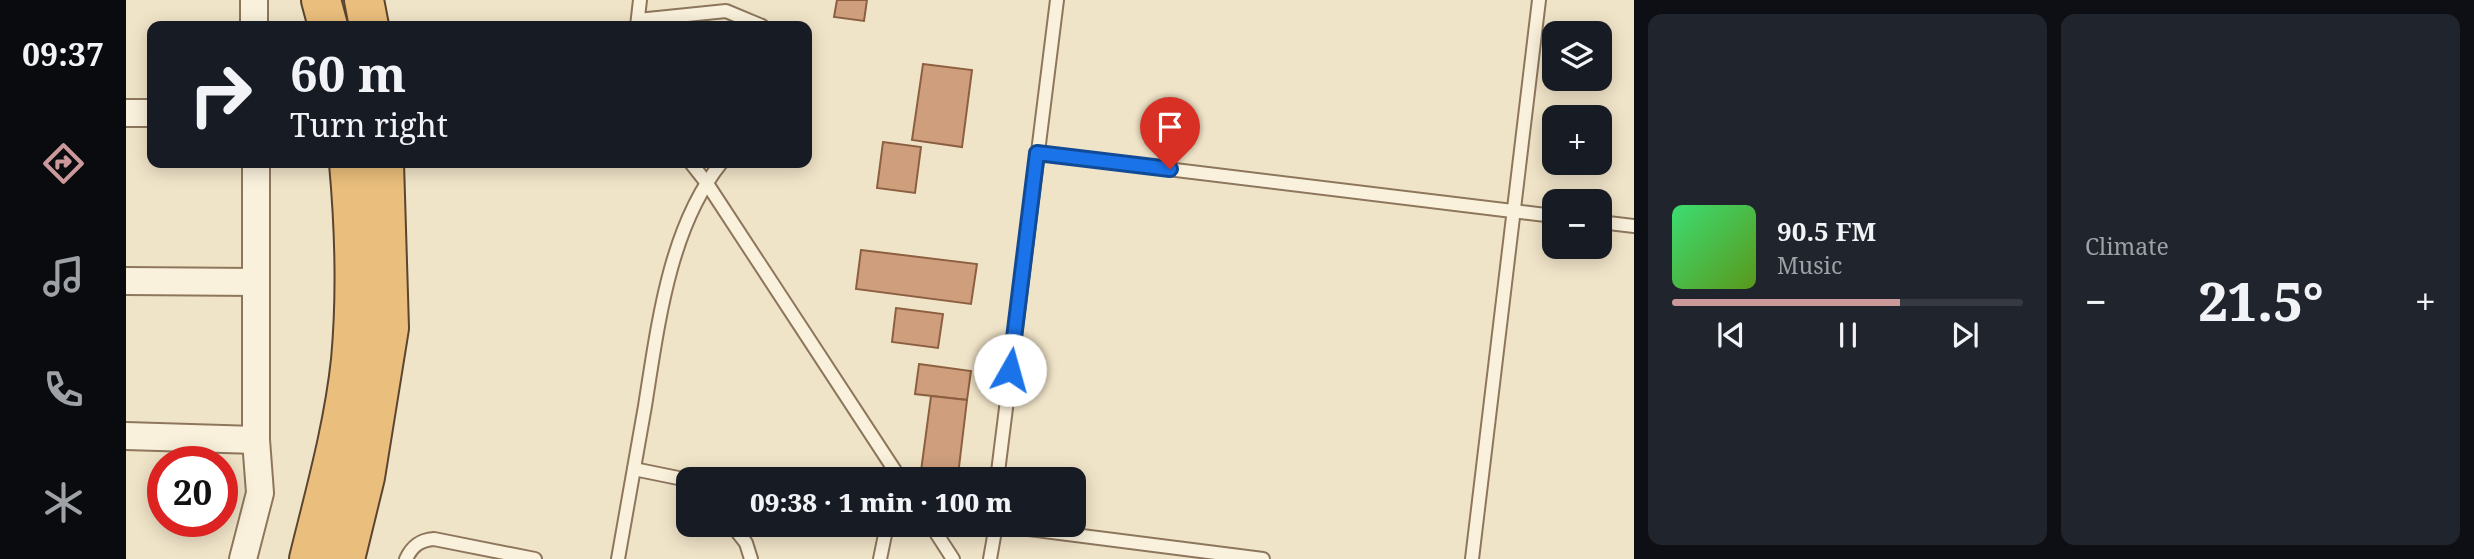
<!DOCTYPE html>
<html lang="en">
<head>
<meta charset="utf-8">
<style>
  body { margin:0; font-family:"Noto Serif",serif; background:#20242c; color:#f1f3f6; height:100vh; display:flex; flex-direction:column; font-size:26px; white-space:nowrap }
  * { box-sizing:border-box; margin:0 }
  p { font-size:23px; color:#9ea1a6 }
  .icon { flex:none; width:38px; height:38px; fill:none; stroke:currentColor; stroke-width:2; stroke-linecap:round; stroke-linejoin:round }
  .map { position:relative; flex:1; overflow:hidden }
  .side { display:flex; flex-direction:column; gap:14px; padding:14px; background:#0d0f14; width:840px }
  .side>* { flex:none }
  .guide { position:absolute; left:21px; top:21px; width:665px; height:147px; border-radius:14px; box-shadow:0 4px 18px #0003; background:#171b24; color:#f1f3f6; overflow:hidden }
  .buttons { position:absolute; left:1416px; top:21px; display:grid; gap:14px }
  .buttons a { display:grid; place-items:center; width:70px; height:70px; border-radius:14px; background:#171b24; box-shadow:0 4px 18px #0003; font-size:35px }
  .speed { position:absolute; left:21px; top:446px; display:flex; gap:14px; font-size:35px; font-weight:700; text-align:center }
  .speed>* { display:grid; place-content:center; width:91px; height:91px; border-radius:50%; background:#171b24; box-shadow:0 4px 18px #0003; line-height:1 }
  .speed .limit { border:10px solid #d22; background:#fff; color:#111 }
  .pin { position:absolute; display:grid; place-items:center; width:60px; height:60px; color:#fff; margin:-72px -30px; border-radius:50% 50% 50% 0; rotate:-45deg; box-shadow:0 0 7px #0007 }
  .pin .icon { rotate:45deg }
  .me { position:absolute; width:77px; margin:-38px; rotate:7deg; stroke-linejoin:round; filter:drop-shadow(0 0 5px #0008) }
  .turn { display:flex; align-items:center; gap:24px; height:147px; padding:0 28px; font-size:32px }
  .turn .icon { width:91px; height:91px; stroke-width:2.5 }
  .turn b { display:block; font-size:49px; line-height:60px }
  .big { font-size:52px; font-weight:800; line-height:1.1 }
  .side .widget { flex:1; display:flex; flex-direction:column; justify-content:center; gap:10px; min-width:0; padding:0 24px; border-radius:14px; background:#20242c }
  .song { display:flex; align-items:center; gap:21px }
  .cover { width:84px; height:84px; border-radius:10px; background:linear-gradient(135deg,hsl(140 70% 55%),hsl(90 70% 35%)) }
  .played { height:7px; border-radius:4px; background:linear-gradient(90deg,#cc999b 65%,#363941 65%) }
  .keys { display:flex; justify-content:space-around; direction:ltr }
  .heat { display:flex; justify-content:space-between; align-items:center; font-size:38px; direction:ltr }
  .side .tiles { flex:1; display:grid; gap:14px; grid-template-columns:repeat(2,1fr) }
  .trip { position:absolute; left:550px; top:467px; width:410px; height:70px; border-radius:14px; background:#171b24; box-shadow:0 4px 18px #0003; font-weight:800; line-height:70px; text-align:center }
  main { display:flex; flex:1; min-height:0 }
  .menu { display:flex; flex-direction:column; width:126px; justify-content:space-around; align-items:center; background:#090b0e; color:#9ea1a6 }
  .menu .icon { width:49px; height:49px }
  .menu .active { color:#cc999b }
  .menu b { font-size:32px; color:#f1f3f6 }
  .map>svg:first-child { display:block }
  .building { fill:#cf9f7d; stroke:#8d5f41; stroke-width:2 }
  .lines { fill:none; stroke-linecap:round; stroke-linejoin:round }
  .service-casing { stroke:#8d765c; stroke-width:16 }
  .minor-casing { stroke:#8d765c; stroke-width:30 }
  .trunk-casing { stroke:#5b4430; stroke-width:42 }
  .service { stroke:#faf1dc; stroke-width:12 }
  .minor { stroke:#faf1dc; stroke-width:26 }
  .trunk { stroke:#eabe7c; stroke-width:38 }
  .route-casing { stroke:#114b97; stroke-width:18 }
  .route { stroke:#1a73e8; stroke-width:12 }
</style>
</head>
<body>
<main>
<nav class="menu">
<b>09:37</b>
<svg class="icon active" aria-label="directions" viewBox="0 0 24 24"><path d="M12 3l9 9-9 9-9-9zM9 14v-3h6M13 9l2 2-2 2"/></svg>
<svg class="icon" aria-label="music" viewBox="0 0 24 24"><path d="M9 18V5l10-2v13"/><circle cx="6" cy="18" r="3"/><circle cx="16" cy="16" r="3"/></svg>
<svg class="icon" aria-label="phone" viewBox="0 0 24 24"><path d="M5 4h4l2 5-3 2q2 4 5 5l2-3 5 2v4C11 20 4 13 5 4z"/></svg>
<svg class="icon" aria-label="climate" viewBox="0 0 24 24"><path d="M12 3v18M4 7l16 10M4 17L20 7"/></svg>
</nav>
<div class="map">
<svg width="1508" height="559" viewBox="0 0 1508 559">
  <rect width="100%" height="100%" fill="#f0e4c8"/>
  <g class="building">
    <path d="M711,0H741L738,21L708,17Z"/>
    <path d="M797,64L846,70L836,147L786,140Z"/>
    <path d="M757,142L795,147L789,193L751,188Z"/>
    <path d="M735,250L851,264L845,304L730,289Z"/>
    <path d="M770,308L817,314L812,348L766,342Z"/>
    <path d="M793,364L845,371L841,400L789,394Z"/>
    <path d="M805,396L841,400L832,475L795,471Z"/>
  </g>
  <g class="lines">
    <defs>
      <g id="service">
        <path d="M512,20L600,11L636,26"/>
        <path d="M511,26L514,0"/>
        <path d="M910,153L1428,216"/>
        <path d="M565,163L580,182L775,480"/>
        <path d="M1474,222L1508,226"/>
        <path d="M508,469L562,480"/>
        <path d="M871,480L931,0"/>
        <path d="M606,525L620,543L625,559"/>
        <path d="M805,525L827,559"/>
        <path d="M870,525L1137,559"/>
        <path d="M280,559C286,546 294,540 308,539L409,559"/>
        <path d="M492,559C501,508 510,457 519,406C532,325 543,228 595,163"/>
        <path d="M754,559L761,525"/>
        <path d="M864,559L870,525"/>
        <path d="M1346,559L1413,0"/>
      </g>
      <g id="minor">
        <path d="M128,0V26"/>
        <path d="M0,113H26"/>
        <path d="M0,281L130,282"/>
        <path d="M0,436L130,440"/>
        <path d="M117,559L134,493L130,440V163"/>
      </g>
      <g id="trunk">
        <path d="M195,0L202,26"/>
        <path d="M238,0L243,26"/>
        <path d="M183,559C199,494 218,427 225,360C231,294 229,229 223,163"/>
        <path d="M219,559L239,477L263,328L258,163"/>
      </g>
    </defs>
    <use href="#service" class="service-casing"/>
    <use href="#minor" class="minor-casing"/>
    <use href="#trunk" class="trunk-casing"/>
    <use href="#service" class="service"/>
    <use href="#minor" class="minor"/>
    <use href="#trunk" class="trunk"/>
  </g>
  <g class="lines">
    <defs>
      <path id="route" d="M884,370L911,153L1044,169"/>
    </defs>
    <use href="#route" class="route-casing"/>
    <use href="#route" class="route"/>
  </g>
</svg>
<div class="buttons">
<a><svg class="icon" aria-label="layers" viewBox="0 0 24 24"><path d="M12 4l9 5-9 5-9-5zM3 14l9 5 9-5"/></svg></a>
<a>+</a>
<a>−</a>
</div>
<div class="speed"><div class="limit">20</div></div>
<div class="pin" style="left:1044px;top:169px;background:#d93025"><svg class="icon" aria-label="arrive" viewBox="0 0 24 24"><path d="M6 21V4h12l-3 4 3 4H6"/></svg></div>
<svg class="me" style="left:884px;top:370px" viewBox="-20 -20 40 40"><circle r="19" fill="#fff"/><path d="M0-13L10 11 0 6-10 11z" fill="#1a73e8"/></svg>
<div class="trip">09:38 · 1 min · 100 m</div>
<div class="guide">
<div class="turn"><svg class="icon" aria-label="right" viewBox="0 0 24 24"><path d="M7 20v-9h11M14 6l5 5-5 5"/></svg><div><b>60 m</b>Turn right</div></div>
</div>
</div>
<section class="side">
<div class="tiles">
<div class="widget">
<div class="song"><i class="cover"></i><div><b>90.5 FM</b><p>Music</p></div></div>
<div class="played"></div>
<div class="keys"><svg class="icon" aria-label="previous" viewBox="0 0 24 24"><path d="M18 5L8 12l10 7zM5 5v14"/></svg><svg class="icon" aria-label="pause" viewBox="0 0 24 24"><path d="M8 5v14M16 5v14"/></svg><svg class="icon" aria-label="next" viewBox="0 0 24 24"><path d="M6 5l10 7-10 7zM19 5v14"/></svg></div>
</div>
<div class="widget"><p>Climate</p>
<div class="heat"><a>−</a><b class="big">21.5°</b><a>+</a></div>
</div>
</div>
</section>
</main>
</body>
</html>
